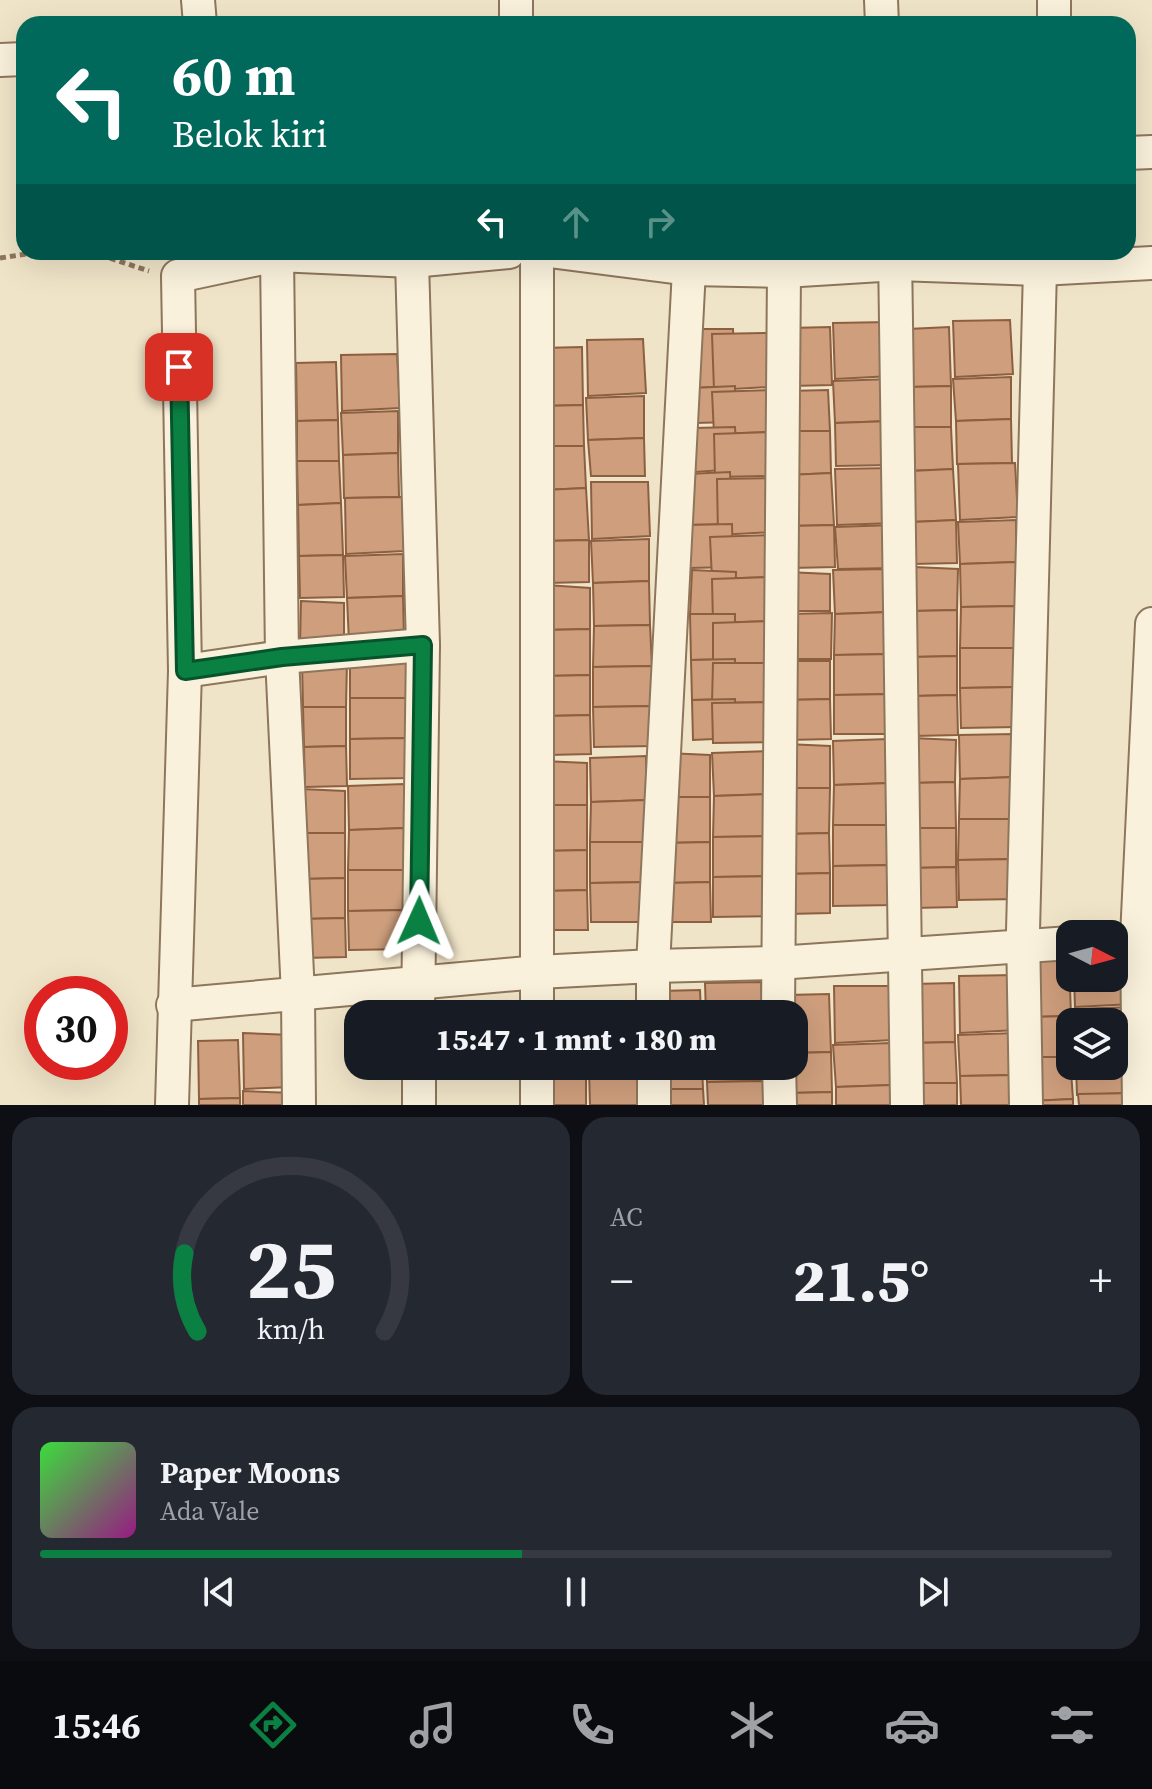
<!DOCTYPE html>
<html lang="id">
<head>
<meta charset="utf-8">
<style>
  body { margin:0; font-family:"Source Serif 4",serif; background:#242831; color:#f1f3f6; height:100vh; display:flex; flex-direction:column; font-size:30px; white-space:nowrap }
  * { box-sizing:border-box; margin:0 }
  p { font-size:26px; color:#9ea1a6 }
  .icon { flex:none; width:44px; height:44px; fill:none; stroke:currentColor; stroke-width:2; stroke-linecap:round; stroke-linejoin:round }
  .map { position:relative; height:1105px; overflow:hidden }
  .sheet { display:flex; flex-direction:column; gap:12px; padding:12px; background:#0d0f14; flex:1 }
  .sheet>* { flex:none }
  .top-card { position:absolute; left:16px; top:16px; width:1120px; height:244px; border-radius:24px; box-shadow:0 8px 32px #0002; background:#00695c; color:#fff; overflow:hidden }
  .needle { width:52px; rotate:96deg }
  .controls { position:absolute; left:1056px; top:920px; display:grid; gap:16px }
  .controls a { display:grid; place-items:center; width:72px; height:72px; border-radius:16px; background:#171b24; box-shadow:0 8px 32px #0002; font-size:40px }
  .speed { position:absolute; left:24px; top:976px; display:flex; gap:16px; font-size:40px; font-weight:700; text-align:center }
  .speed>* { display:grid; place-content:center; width:104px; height:104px; border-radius:50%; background:#171b24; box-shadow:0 8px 32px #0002; line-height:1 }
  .speed .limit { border:12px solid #d22; background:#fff; color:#111 }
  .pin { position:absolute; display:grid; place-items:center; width:68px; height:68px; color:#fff; margin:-34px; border-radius:16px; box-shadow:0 4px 12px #0006 }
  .me { position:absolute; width:88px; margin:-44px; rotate:1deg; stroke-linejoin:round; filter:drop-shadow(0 0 6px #0008) }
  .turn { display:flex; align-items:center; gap:28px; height:168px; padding:0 24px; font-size:36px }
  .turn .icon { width:104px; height:104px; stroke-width:2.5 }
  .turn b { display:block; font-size:56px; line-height:68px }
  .lanes { display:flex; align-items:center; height:76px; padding:0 24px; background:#0003; justify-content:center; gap:40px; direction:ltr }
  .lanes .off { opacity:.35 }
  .big { font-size:60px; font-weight:800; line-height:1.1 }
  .sheet .tile { flex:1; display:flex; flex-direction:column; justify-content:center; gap:12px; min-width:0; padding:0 28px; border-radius:24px; background:#242831 }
  .sheet .dial { align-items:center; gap:0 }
  .dial svg { height:208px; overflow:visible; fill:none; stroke:#363941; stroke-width:7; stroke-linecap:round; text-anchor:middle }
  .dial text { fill:#f1f3f6; stroke:none }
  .song { display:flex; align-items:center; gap:24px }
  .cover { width:96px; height:96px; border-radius:12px; background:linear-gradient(135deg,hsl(120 70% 55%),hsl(310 70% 35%)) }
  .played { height:8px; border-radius:4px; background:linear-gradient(90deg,#0b8043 45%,#363941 45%) }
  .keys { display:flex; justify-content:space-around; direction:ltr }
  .heat { display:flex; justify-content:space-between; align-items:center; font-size:44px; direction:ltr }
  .sheet .tiles { flex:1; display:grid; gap:12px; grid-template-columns:1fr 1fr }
  .tile:last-child { grid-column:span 2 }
  .trip { position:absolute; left:344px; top:1000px; width:464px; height:80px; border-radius:24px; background:#171b24; box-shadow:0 8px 32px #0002; font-weight:800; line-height:80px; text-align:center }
  .dock { display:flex; height:128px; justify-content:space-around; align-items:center; background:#090b0e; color:#9ea1a6 }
  .dock .icon { width:56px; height:56px }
  .dock .current { color:#0b8043 }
  .dock b { font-size:36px; color:#f1f3f6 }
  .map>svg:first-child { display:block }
  .building { fill:#cf9f7d; stroke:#8d5f41; stroke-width:2 }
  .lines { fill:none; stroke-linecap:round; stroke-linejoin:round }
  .minor-casing { stroke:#8d765c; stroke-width:36 }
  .path { stroke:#8d765c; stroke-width:5; stroke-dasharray:6 4; stroke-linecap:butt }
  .minor { stroke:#faf1dc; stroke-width:32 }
  .route-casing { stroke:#07532c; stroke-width:20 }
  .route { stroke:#0b8043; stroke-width:14 }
</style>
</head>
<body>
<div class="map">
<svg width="1152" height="1105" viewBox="0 0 1152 1105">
  <rect width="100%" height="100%" fill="#f0e4c8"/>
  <g class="building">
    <path d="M1010,320L1013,374L955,377L953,321Z"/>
    <path d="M890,322L892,376L835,379L833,323Z"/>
    <path d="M830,327L832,385L791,386L790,328Z"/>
    <path d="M949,327L951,386L909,387L908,329Z"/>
    <path d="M692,329H733L735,386L693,388Z"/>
    <path d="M769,333L771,387L714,390L712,334Z"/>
    <path d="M643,339L646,393L588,396L587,340Z"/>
    <path d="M582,347L583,405L542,406L541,348Z"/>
    <path d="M397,354L400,408L342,411L341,355Z"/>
    <path d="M336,362L338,420L297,421L296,363Z"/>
    <path d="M1011,377V419L956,421L953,379Z"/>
    <path d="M891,379V421L835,423L833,381Z"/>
    <path d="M735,386V422L694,423L693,388Z"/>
    <path d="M951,386V427H910L909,387Z"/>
    <path d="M770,390V432L714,434L712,392Z"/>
    <path d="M828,390L830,431H787L788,391Z"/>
    <path d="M644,396V438L588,440L586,398Z"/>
    <path d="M583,405L584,446H542V406Z"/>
    <path d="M398,411V453L343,455L341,413Z"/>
    <path d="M1011,419L1012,463L957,464L956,421Z"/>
    <path d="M338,420L339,461H297V421Z"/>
    <path d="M891,421L892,465L836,466L835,423Z"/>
    <path d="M735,427L737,469L695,472L694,428Z"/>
    <path d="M910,427H951L953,469L910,471Z"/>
    <path d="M787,431H830L831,473L788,475Z"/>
    <path d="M770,432L771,476L715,477L714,434Z"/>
    <path d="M644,438L645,476H591L588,440Z"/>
    <path d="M542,446H584L586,488L544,490Z"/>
    <path d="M398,453L399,497L344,498L343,455Z"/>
    <path d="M297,461H339L341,503L298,505Z"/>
    <path d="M1015,463L1018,517L960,520L958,464Z"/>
    <path d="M891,468L895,523L837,525L835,469Z"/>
    <path d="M953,469L956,520L912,522L910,471Z"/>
    <path d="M730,472L732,524L688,525L687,474Z"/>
    <path d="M831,473L834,525L790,526L788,475Z"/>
    <path d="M773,478L776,532L718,535L717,479Z"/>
    <path d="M591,482H648L650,536L592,539Z"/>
    <path d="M586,488L589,540L545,541L544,490Z"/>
    <path d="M402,497L404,551L346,554L345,498Z"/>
    <path d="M341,503L343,555L299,556L298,505Z"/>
    <path d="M956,520L957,563L913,564L912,522Z"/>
    <path d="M1016,520V562L960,564L958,522Z"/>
    <path d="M732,524L733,567L690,568L688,525Z"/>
    <path d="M834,525L835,567L791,568L790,526Z"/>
    <path d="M893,525V568L838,569L835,527Z"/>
    <path d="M768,535V577L712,579L710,537Z"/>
    <path d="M649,539V581L593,583L591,541Z"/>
    <path d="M589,540V582L546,583L545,541Z"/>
    <path d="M403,554V596L347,598L345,556Z"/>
    <path d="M343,555L344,597L300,598L299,556Z"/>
    <path d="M1016,562L1017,606L961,607L960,564Z"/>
    <path d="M914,567L958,569L957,610L913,611Z"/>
    <path d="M889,569L890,612L835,614L833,570Z"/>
    <path d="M692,570L736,572L735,614H690Z"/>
    <path d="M786,572L830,574V611H787Z"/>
    <path d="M768,577L769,621L713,623L712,579Z"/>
    <path d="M649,581L650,625L594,626L593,583Z"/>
    <path d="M546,585L590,588V629L545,630Z"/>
    <path d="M403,596L404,640L349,642L347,598Z"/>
    <path d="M301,601L344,603V644L300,645Z"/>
    <path d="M1017,606L1019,648H960L961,607Z"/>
    <path d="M957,610V656L913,657V611Z"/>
    <path d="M890,612L892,654L834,655L835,614Z"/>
    <path d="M832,613L831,659H788L787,614Z"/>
    <path d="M690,614H735V659L691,660Z"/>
    <path d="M769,621L771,663H713V623Z"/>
    <path d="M650,625L652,666L593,667L594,626Z"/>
    <path d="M590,629V675L547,676L545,630Z"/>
    <path d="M960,648H1019L1020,687L960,688Z"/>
    <path d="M892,654L893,694L834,695V655Z"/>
    <path d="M406,656L408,698H350V658Z"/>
    <path d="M957,656V695L914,696L913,657Z"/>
    <path d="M735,659V699L692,700L691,660Z"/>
    <path d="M302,661H347L346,707H303Z"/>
    <path d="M786,661H830V699L787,700Z"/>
    <path d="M713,663H771L772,702L712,703Z"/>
    <path d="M652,666L653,706L593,707V667Z"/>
    <path d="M590,675V715L548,716L547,676Z"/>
    <path d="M1020,687V727L961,728L960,688Z"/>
    <path d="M893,694V734H834V695Z"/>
    <path d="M957,695L958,735L915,736L914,696Z"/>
    <path d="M350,698H408L409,738L350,739Z"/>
    <path d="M735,699L736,738L693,740L692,700Z"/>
    <path d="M830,699L831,739L788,740L787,700Z"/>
    <path d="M772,702V742L713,743L712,703Z"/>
    <path d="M653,706V746L594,747L593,707Z"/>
    <path d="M303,707H346V746L304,747Z"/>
    <path d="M590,715L591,754L548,755V716Z"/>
    <path d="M1014,734L1015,777L960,779L959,735Z"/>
    <path d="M409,738V778L350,779V739Z"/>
    <path d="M912,738L956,740L955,782L911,783Z"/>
    <path d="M888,739L890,783L834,785L833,741Z"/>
    <path d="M786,744L830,746V788H785Z"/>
    <path d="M346,746L347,786L305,787L304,747Z"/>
    <path d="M768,751L769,794L714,796L712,753Z"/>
    <path d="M666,753L710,755V797H665Z"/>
    <path d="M646,756L647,800L591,802L590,758Z"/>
    <path d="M543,761L587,763V805H542Z"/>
    <path d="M1015,777L1017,819H959L960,779Z"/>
    <path d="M955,782L956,828H912L911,783Z"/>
    <path d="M890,783L892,825H833L834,785Z"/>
    <path d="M404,784L405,828L349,830L348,786Z"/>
    <path d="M785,788H830L829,833L786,834Z"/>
    <path d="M301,789L345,791V833H300Z"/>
    <path d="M769,794L772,836L713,837L714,796Z"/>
    <path d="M665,797H710V842L666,843Z"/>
    <path d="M647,800L649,842H590L591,802Z"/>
    <path d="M542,805H587V850L544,851Z"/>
    <path d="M959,819H1017L1018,859L958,860Z"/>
    <path d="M833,825H892L893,865L833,866Z"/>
    <path d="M405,828L407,870H348L349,830Z"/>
    <path d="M912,828H956V867L913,868Z"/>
    <path d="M300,833H345V878L302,879Z"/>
    <path d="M829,833L830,873L787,874L786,834Z"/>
    <path d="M772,836V876L713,877V837Z"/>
    <path d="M590,842H649L650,882L590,883Z"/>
    <path d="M710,842V882L667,883L666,843Z"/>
    <path d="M587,850V890L545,891L544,851Z"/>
    <path d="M1018,859L1019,899L959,900L958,860Z"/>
    <path d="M893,865V905L833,906V866Z"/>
    <path d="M956,867L957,907L914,908L913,868Z"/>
    <path d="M348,870H407V910L348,911Z"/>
    <path d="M830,873V913L788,914L787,874Z"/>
    <path d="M772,876V916L713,917V877Z"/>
    <path d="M345,878V918L302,919V879Z"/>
    <path d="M650,882V922H591L590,883Z"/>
    <path d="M710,882L711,922H668L667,883Z"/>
    <path d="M587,890L588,930H545V891Z"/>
    <path d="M407,910L408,949L349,950L348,911Z"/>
    <path d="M345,918L346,957L303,958L302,919Z"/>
    <path d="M1114,950H1130L1133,1004L1075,1007L1074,978H1114Z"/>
    <path d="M1069,958L1071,1016L1029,1017L1028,959Z"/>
    <path d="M1015,975L1018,1030L960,1033L959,976Z"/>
    <path d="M761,982L763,1014H706L705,983Z"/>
    <path d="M954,983L955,1042L914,1043L913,984Z"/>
    <path d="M834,986H890L893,1040L835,1043Z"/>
    <path d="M700,990L701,1014H660V991Z"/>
    <path d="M829,994L831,1052L794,1053V1014L788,995Z"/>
    <path d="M1131,1007V1049L1114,1050V1022H1074L1073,1009Z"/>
    <path d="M1071,1016L1070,1057H1030L1029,1017Z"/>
    <path d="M243,1033L292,1035L291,1087L244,1089Z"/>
    <path d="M1016,1033V1075L960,1076L958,1035Z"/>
    <path d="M238,1040L240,1098L199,1099L198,1041Z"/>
    <path d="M955,1042L957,1083H914V1043Z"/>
    <path d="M891,1043V1085L836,1087L833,1045Z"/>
    <path d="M1131,1049L1132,1093L1077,1095L1076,1066H1114V1050Z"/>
    <path d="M831,1052L832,1092L790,1093L794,1053Z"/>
    <path d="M1030,1057H1070L1073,1099L1030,1101Z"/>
    <path d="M544,1066H585L586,1077L544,1078Z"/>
    <path d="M661,1066H702L703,1089H661Z"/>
    <path d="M706,1066H763V1081L707,1082Z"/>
    <path d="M646,1069V1105H590L589,1070Z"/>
    <path d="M1016,1075L1017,1105H961L960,1076Z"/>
    <path d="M586,1077V1105H545L544,1078Z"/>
    <path d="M763,1081V1105H708L707,1082Z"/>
    <path d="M914,1083H957V1105H915Z"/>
    <path d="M891,1085L892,1105H836V1087Z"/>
    <path d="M661,1089H703L704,1105H661Z"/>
    <path d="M243,1091L292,1093V1105H243Z"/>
    <path d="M832,1092V1105H790V1093Z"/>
    <path d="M1135,1093V1105H1079L1078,1094Z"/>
    <path d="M240,1098V1105H199V1099Z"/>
    <path d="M1073,1099V1105H1030V1101Z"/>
  </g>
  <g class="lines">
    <defs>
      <g id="minor">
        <path d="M198,0L200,24"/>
        <path d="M516,0V24"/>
        <path d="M881,0L882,24"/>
        <path d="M1054,0V24"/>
        <path d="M0,60L24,59"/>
        <path d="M1128,153L1152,152"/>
        <path d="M537,252V1014"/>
        <path d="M557,252L689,269L784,271L897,264L1040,269L1152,263"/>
        <path d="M895,252L907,1105"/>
        <path d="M277,255L282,657L298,995L299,1105"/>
        <path d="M412,261L423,645L418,1014"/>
        <path d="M185,671L282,657L423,645"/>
        <path d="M173,1005L538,972L653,966L777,963L1070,943"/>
        <path d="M653,1014V966L689,269"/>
        <path d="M778,1014L784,271"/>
        <path d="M419,1066V1105"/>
        <path d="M654,1066V1105"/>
        <path d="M779,1066L780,1105"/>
        <path d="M172,1105L185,671L178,276L277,255L412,261L509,252"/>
        <path d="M537,1105V1066"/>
        <path d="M1026,1105L1023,931L1040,269"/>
        <path d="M1139,1105L1137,937L1152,624"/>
      </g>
    </defs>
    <use href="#minor" class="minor-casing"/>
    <g class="path">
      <path d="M91,252L149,271"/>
      <path d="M0,258L40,252"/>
    </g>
    <use href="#minor" class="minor"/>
  </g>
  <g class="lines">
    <defs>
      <path id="route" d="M179,367L185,671L282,657L423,645L419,921"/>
    </defs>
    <use href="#route" class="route-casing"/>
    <use href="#route" class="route"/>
  </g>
</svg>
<div class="controls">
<a><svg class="needle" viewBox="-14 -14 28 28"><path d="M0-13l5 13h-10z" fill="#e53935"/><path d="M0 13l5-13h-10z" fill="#9ea1a6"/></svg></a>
<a><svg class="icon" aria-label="layers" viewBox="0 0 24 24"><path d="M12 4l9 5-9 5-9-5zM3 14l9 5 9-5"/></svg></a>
</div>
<div class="speed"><div class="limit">30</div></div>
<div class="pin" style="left:179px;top:367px;background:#d93025"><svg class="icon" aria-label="arrive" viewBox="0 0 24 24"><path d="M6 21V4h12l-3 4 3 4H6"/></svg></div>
<svg class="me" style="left:419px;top:921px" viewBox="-20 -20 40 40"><path d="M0-17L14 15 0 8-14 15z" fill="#0b8043" stroke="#fff" stroke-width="4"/></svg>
<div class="trip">15:47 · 1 mnt · 180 m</div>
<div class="top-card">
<div class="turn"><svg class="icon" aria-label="left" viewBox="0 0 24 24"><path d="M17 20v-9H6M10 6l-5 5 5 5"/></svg><div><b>60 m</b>Belok kiri</div></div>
<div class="lanes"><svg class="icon" aria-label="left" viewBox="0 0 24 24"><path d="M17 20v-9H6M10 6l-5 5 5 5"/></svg><svg class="icon off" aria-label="ahead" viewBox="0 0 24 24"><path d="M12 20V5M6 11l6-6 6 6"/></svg><svg class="icon off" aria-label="right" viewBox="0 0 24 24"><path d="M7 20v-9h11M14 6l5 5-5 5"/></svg></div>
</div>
</div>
<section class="sheet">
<div class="tiles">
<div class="tile dial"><svg viewBox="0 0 100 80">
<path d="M14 69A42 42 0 1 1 86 69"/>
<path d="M14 69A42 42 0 0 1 9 39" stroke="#0b8043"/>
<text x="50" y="56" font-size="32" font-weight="700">25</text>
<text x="50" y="72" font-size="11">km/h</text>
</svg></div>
<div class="tile"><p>AC</p>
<div class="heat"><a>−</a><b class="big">21.5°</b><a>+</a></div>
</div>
<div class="tile">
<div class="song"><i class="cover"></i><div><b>Paper Moons</b><p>Ada Vale</p></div></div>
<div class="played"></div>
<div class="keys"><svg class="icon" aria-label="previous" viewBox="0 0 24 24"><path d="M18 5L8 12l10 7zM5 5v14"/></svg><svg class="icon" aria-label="pause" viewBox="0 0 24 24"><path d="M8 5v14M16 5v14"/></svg><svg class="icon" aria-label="next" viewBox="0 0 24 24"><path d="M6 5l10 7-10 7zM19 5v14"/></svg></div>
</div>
</div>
</section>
<nav class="dock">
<b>15:46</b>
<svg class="icon current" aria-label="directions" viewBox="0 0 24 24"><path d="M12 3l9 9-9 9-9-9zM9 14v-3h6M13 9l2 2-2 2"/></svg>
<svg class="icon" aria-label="music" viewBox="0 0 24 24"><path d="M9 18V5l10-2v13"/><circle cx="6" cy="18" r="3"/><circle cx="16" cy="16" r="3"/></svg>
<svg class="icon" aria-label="phone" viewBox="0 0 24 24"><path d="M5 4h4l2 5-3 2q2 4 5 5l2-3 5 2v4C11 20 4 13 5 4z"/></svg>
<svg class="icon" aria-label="climate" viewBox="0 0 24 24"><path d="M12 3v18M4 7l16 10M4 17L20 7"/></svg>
<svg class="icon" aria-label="car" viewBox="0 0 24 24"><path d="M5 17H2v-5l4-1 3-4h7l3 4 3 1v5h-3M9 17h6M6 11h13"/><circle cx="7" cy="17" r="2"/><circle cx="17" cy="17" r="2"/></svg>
<svg class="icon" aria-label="filters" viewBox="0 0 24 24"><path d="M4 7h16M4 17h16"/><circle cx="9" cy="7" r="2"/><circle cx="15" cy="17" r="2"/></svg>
</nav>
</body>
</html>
